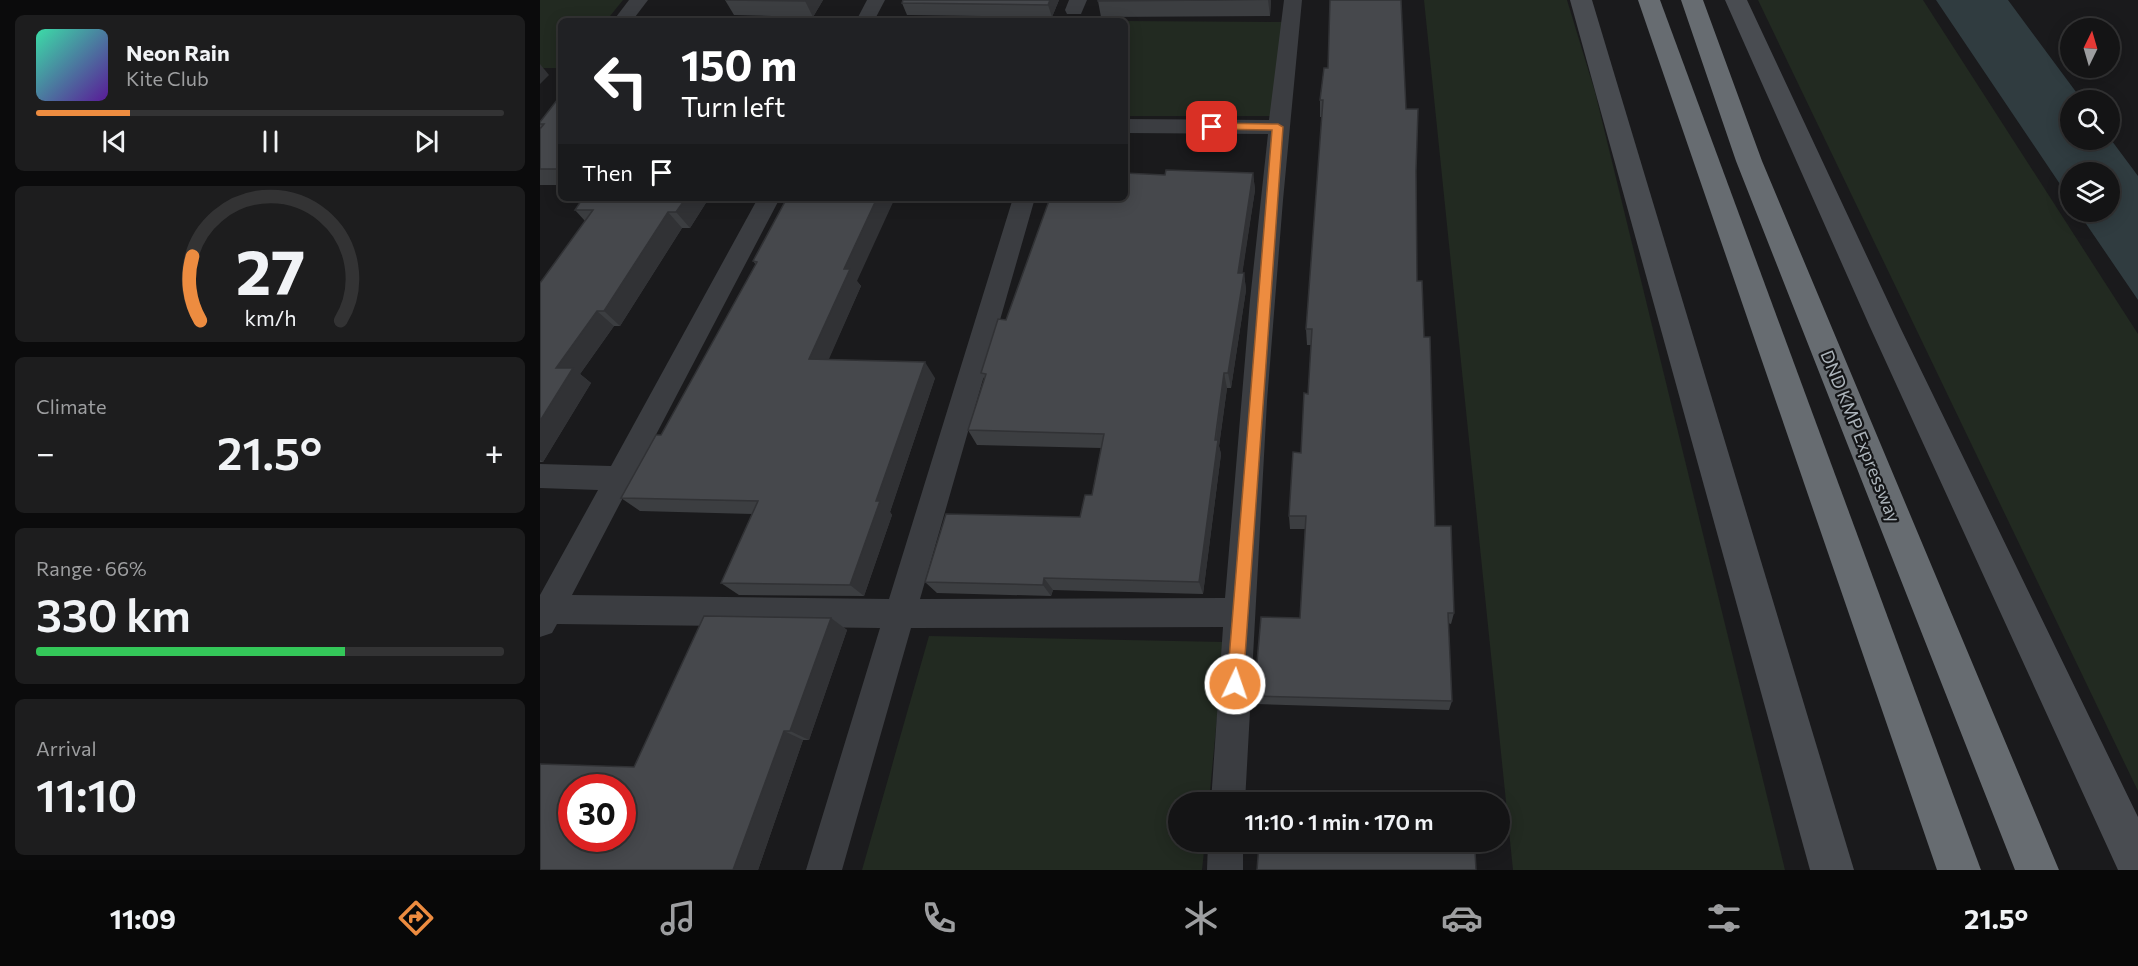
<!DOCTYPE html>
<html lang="en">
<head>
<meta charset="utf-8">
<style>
  body { margin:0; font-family:Commissioner,sans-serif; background:#1d1d1e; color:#f1f3f6; height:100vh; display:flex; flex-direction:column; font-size:22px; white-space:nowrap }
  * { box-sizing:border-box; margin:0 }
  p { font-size:20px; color:#9d9ea0 }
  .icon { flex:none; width:33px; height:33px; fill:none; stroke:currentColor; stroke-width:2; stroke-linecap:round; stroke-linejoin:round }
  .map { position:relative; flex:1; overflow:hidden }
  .sheet { display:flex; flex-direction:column; gap:15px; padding:15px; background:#0b0b0c; width:540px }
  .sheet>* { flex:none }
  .banner { position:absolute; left:18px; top:18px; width:570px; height:183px; border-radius:9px; box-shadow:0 3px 15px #0003,0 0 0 2px #333334; background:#202124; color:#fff; overflow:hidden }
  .needle { width:39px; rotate:5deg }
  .buttons { position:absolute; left:1520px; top:18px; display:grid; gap:12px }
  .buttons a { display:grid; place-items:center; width:60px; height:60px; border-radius:50%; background:#141415; box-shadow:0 3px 15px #0003,0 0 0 2px #333334; font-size:30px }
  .speed { position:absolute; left:18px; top:774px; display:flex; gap:12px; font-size:30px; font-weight:700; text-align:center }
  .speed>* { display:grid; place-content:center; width:78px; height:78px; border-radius:50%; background:#141415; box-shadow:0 3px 15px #0003,0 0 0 2px #333334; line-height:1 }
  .speed .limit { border:9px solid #d22; background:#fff; color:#111 }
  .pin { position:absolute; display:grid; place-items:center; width:51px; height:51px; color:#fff; margin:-26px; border-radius:12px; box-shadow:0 3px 9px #0006 }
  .me { position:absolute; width:66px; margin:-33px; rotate:3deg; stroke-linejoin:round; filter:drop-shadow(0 0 4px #0008) }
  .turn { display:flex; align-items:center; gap:21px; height:126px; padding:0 24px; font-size:27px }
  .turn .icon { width:78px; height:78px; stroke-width:2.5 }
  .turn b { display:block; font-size:42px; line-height:51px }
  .then { display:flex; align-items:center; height:57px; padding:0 24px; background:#0003; gap:12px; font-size:22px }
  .big { font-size:45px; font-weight:600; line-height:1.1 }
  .sheet .widget { flex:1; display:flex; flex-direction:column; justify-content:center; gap:9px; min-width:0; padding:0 21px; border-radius:9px; background:#1d1d1e }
  .sheet .dial { align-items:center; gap:0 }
  .dial svg { height:156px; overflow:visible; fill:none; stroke:#333334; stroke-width:7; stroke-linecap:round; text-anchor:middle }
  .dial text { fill:#f1f3f6; stroke:none }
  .song { display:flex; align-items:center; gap:18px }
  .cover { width:72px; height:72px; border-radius:9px; background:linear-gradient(135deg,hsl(160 70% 55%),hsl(270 70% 35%)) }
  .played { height:6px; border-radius:3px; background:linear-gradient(90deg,#ed8c40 20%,#333334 20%) }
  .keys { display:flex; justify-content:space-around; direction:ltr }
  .heat { display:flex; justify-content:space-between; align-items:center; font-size:33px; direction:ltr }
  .charge { height:9px; border-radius:4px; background:linear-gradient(90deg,#34c759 66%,#333334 0) }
  .trip { position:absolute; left:628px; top:792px; width:342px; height:60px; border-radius:30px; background:#141415; box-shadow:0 3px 15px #0003,0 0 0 2px #333334; font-weight:600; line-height:60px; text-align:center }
  .tabs { display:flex; height:96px; justify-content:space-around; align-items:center; background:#080808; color:#9d9ea0 }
  .tabs .icon { width:42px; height:42px }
  .tabs .selected { color:#ed8c40 }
  .tabs b { font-size:27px; color:#f1f3f6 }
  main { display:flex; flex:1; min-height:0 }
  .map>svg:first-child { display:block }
  .green { fill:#222a21 }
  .water { fill:#303c40 }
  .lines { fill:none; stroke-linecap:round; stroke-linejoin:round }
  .street { fill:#3b3d41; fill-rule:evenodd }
  .secondary { fill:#494c51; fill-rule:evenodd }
  .highway { fill:#676c71; fill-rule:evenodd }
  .wall { fill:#3c3e41 }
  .shaded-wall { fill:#313235 }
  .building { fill:#46484c; stroke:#313235; stroke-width:1.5; fill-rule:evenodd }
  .route { fill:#ed8c40; stroke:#9a5b2a; stroke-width:1.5 }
  .labels { text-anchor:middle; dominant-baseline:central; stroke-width:4.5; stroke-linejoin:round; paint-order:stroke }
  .street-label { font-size:18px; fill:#acb4bb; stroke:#141517 }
</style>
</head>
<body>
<main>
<section class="sheet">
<div class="widget">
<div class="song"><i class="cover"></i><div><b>Neon Rain</b><p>Kite Club</p></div></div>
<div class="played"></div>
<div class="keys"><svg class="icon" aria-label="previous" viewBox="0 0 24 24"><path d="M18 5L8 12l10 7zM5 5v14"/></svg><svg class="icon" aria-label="pause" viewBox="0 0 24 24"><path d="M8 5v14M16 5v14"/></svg><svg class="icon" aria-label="next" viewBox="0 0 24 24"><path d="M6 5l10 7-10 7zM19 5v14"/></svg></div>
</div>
<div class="widget dial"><svg viewBox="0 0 100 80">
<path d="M14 69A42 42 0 1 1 86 69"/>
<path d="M14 69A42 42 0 0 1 10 36" stroke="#ed8c40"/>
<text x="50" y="56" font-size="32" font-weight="700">27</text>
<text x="50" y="72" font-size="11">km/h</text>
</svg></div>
<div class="widget"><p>Climate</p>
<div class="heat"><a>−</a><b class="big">21.5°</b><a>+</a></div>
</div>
<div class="widget"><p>Range · 66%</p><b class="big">330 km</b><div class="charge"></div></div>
<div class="widget"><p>Arrival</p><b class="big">11:10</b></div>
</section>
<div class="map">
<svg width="1598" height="870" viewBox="0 0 1598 870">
  <rect width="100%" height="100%" fill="#1a1a1c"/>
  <g class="green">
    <path d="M0,0H83L66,21H21V68H0Z"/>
    <path d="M884,0H1027L1055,92L1245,870H973Z"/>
    <path d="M1218,0H1383L1598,334V791Z"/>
    <path d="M585,21L744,22L738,116H585Z"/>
    <path d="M389,636L684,642L669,802H639V842H665L662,870H322Z"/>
  </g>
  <path class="water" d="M1396,0H1468L1542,100H1530V140H1569V137L1598,176V300L1538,212H1569V172H1530V199Z"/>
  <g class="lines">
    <g class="street">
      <path d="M89,0H108L92,21H73Z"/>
      <path d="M327,0H345L334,21H316Z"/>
      <path d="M529,0H547L541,14H527L525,10Z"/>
      <path d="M744,0H762L743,200L727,401L705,802H671L683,627L371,628L302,870H266L340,628L17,624L12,633L0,637V595L58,490L0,488V464L71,466L218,198H240L32,595L349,599L473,198H495L380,599L685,598L710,300L728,134L585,133V119L729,120Z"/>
      <path d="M668,842H703V870H667Z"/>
    </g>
    <g class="secondary">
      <path d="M1030,0H1052L1314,870H1270Z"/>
      <path d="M1185,0H1207L1360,327L1598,817V870H1578L1330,327Z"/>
    </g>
    <g class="highway">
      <path d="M1098,0H1120L1441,870H1397Z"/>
      <path d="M1141,0H1163L1222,161L1519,870H1475L1196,161Z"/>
    </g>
  </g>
  <g class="wall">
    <path d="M185,0H283L273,17L194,15Z"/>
    <path d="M519,0L512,17L367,15L362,3Z"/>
    <path d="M731,0L730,16L561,17L558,1Z"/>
    <path d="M21,95V185H0V129L1,128L0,127V122Z"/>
    <path d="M780,100L866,109L876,171L877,281L884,337L895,526L914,613L911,624L908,623L912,701L909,710L716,704L714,696L760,618L765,529H750L749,516L761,453L768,394L771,345H767L766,329L782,117H780Z"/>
    <path d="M713,173L715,190L702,273H704L706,290L691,388H687L679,446L681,454L663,594L513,590L511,596L397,593L385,582L540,517L552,495L561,448L437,445L428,430L444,379L441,373L466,320L625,175Z"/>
    <path d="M169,198L150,228H142L80,326H74L40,374L51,383L3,462H0V283L45,221L35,210Z"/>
    <path d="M247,198L321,286L288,360L395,378L350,512L352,515L324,596L199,595L181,583L212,514L100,511L81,498L121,435L216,265L213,261Z"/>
    <path d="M291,618L307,630L269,740H263L218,870H0L94,767Z"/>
  </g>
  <g class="shaded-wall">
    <path d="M265,0H283L273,17L265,1Z"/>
    <path d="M510,0H519L512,17L508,5Z"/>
    <path d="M728,0H731L730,16Z"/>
    <path d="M0,64L9,75L0,84Z"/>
    <path d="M713,173L715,190L700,289L698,273Z"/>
    <path d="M146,198H169L150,228L136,212Z"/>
    <path d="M337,198H355L317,281L321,286L282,375L269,359L304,269Z"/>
    <path d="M128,212L142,228L80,326L64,311Z"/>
    <path d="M704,273L706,290L691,388L688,373Z"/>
    <path d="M57,311L74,326L40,374L51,383L3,462L0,460V421L16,368Z"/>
    <path d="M385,362L395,378L350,512L352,515L324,596L310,585L336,501Z"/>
    <path d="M684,373L687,388L679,446L681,454L663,594L659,582Z"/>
    <path d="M504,578L513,590L511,596L503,585Z"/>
    <path d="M291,618L307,630L269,740L250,731Z"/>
    <path d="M244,731L263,740L218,870H193Z"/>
  </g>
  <g class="building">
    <path d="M185,0H265V1Z"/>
    <path d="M363,0H510L508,5L362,3Z"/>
    <path d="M558,0H677L558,1Z"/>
    <path d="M790,0H861L866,109H878L876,171L877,281H882L884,337H890L895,526H911L914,613H908L912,701L714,696L721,617L760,618L766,516H749L753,452L761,453L764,393L768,394L772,329H766L783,100H780L784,68H788Z"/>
    <path d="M21,95V169H0V129L4,124H0V122Z"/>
    <path d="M626,170L713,173L698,273H704L688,373H684L675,440H678L659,582L504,578L503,585L385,582L406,514L540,517L545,495H552L564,434L428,430L446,374L441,373L458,319L466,320L510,198H585V173L625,175Z"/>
    <path d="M43,198H146L136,212H128L64,311H57L16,368H33L0,421V283L53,210H35Z"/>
    <path d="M247,198H337L304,269H310L269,359L385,362L336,501H340L310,585L181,583L218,501L81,498L116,435H121L217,262L213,261Z"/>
    <path d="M164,616L291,618L250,731H244L193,870H0V764L94,767ZM32,788H82V838H32Z"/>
    <path d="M719,844L935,851L936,870H717Z"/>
  </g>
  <path class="route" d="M672,123L738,124L743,127L703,684L701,689L695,692L689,689L687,684L732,130L669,129L667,127Z"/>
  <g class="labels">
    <g class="street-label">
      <text transform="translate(1321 436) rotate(68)">DND KMP Expressway</text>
    </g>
  </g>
</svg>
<div class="buttons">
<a><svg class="needle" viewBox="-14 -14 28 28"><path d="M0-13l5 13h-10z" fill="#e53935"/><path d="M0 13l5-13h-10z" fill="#9d9ea0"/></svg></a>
<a><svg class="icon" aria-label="search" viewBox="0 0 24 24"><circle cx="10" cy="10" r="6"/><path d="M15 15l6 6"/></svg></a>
<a><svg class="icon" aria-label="layers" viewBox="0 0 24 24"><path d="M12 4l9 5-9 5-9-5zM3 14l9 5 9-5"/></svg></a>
</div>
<div class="speed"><div class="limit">30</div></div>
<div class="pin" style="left:672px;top:127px;background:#d93025"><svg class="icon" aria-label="arrive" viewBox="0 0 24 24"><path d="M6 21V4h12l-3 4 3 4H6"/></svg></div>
<svg class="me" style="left:695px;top:684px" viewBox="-20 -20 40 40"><circle r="17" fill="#ed8c40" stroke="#fff" stroke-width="3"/><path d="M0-11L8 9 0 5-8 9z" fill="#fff"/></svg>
<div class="trip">11:10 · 1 min · 170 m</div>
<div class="banner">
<div class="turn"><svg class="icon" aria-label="left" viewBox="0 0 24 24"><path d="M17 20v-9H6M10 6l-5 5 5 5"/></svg><div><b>150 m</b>Turn left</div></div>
<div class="then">Then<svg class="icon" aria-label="arrive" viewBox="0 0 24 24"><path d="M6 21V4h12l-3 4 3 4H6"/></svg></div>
</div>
</div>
</main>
<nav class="tabs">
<b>11:09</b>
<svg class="icon selected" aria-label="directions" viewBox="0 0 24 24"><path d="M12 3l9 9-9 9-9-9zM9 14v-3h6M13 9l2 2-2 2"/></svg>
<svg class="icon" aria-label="music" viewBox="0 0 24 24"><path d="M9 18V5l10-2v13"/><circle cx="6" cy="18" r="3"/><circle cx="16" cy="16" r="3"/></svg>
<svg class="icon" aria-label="phone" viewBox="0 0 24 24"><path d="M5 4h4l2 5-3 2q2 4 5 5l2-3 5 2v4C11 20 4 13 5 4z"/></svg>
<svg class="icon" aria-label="climate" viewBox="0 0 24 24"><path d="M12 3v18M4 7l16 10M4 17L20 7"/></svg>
<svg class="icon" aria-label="car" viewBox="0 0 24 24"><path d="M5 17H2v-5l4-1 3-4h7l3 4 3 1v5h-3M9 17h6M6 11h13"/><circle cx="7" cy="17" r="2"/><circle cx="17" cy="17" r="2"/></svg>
<svg class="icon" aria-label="filters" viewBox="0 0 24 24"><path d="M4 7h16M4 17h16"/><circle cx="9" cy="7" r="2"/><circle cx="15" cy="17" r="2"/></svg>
<b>21.5°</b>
</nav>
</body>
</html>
